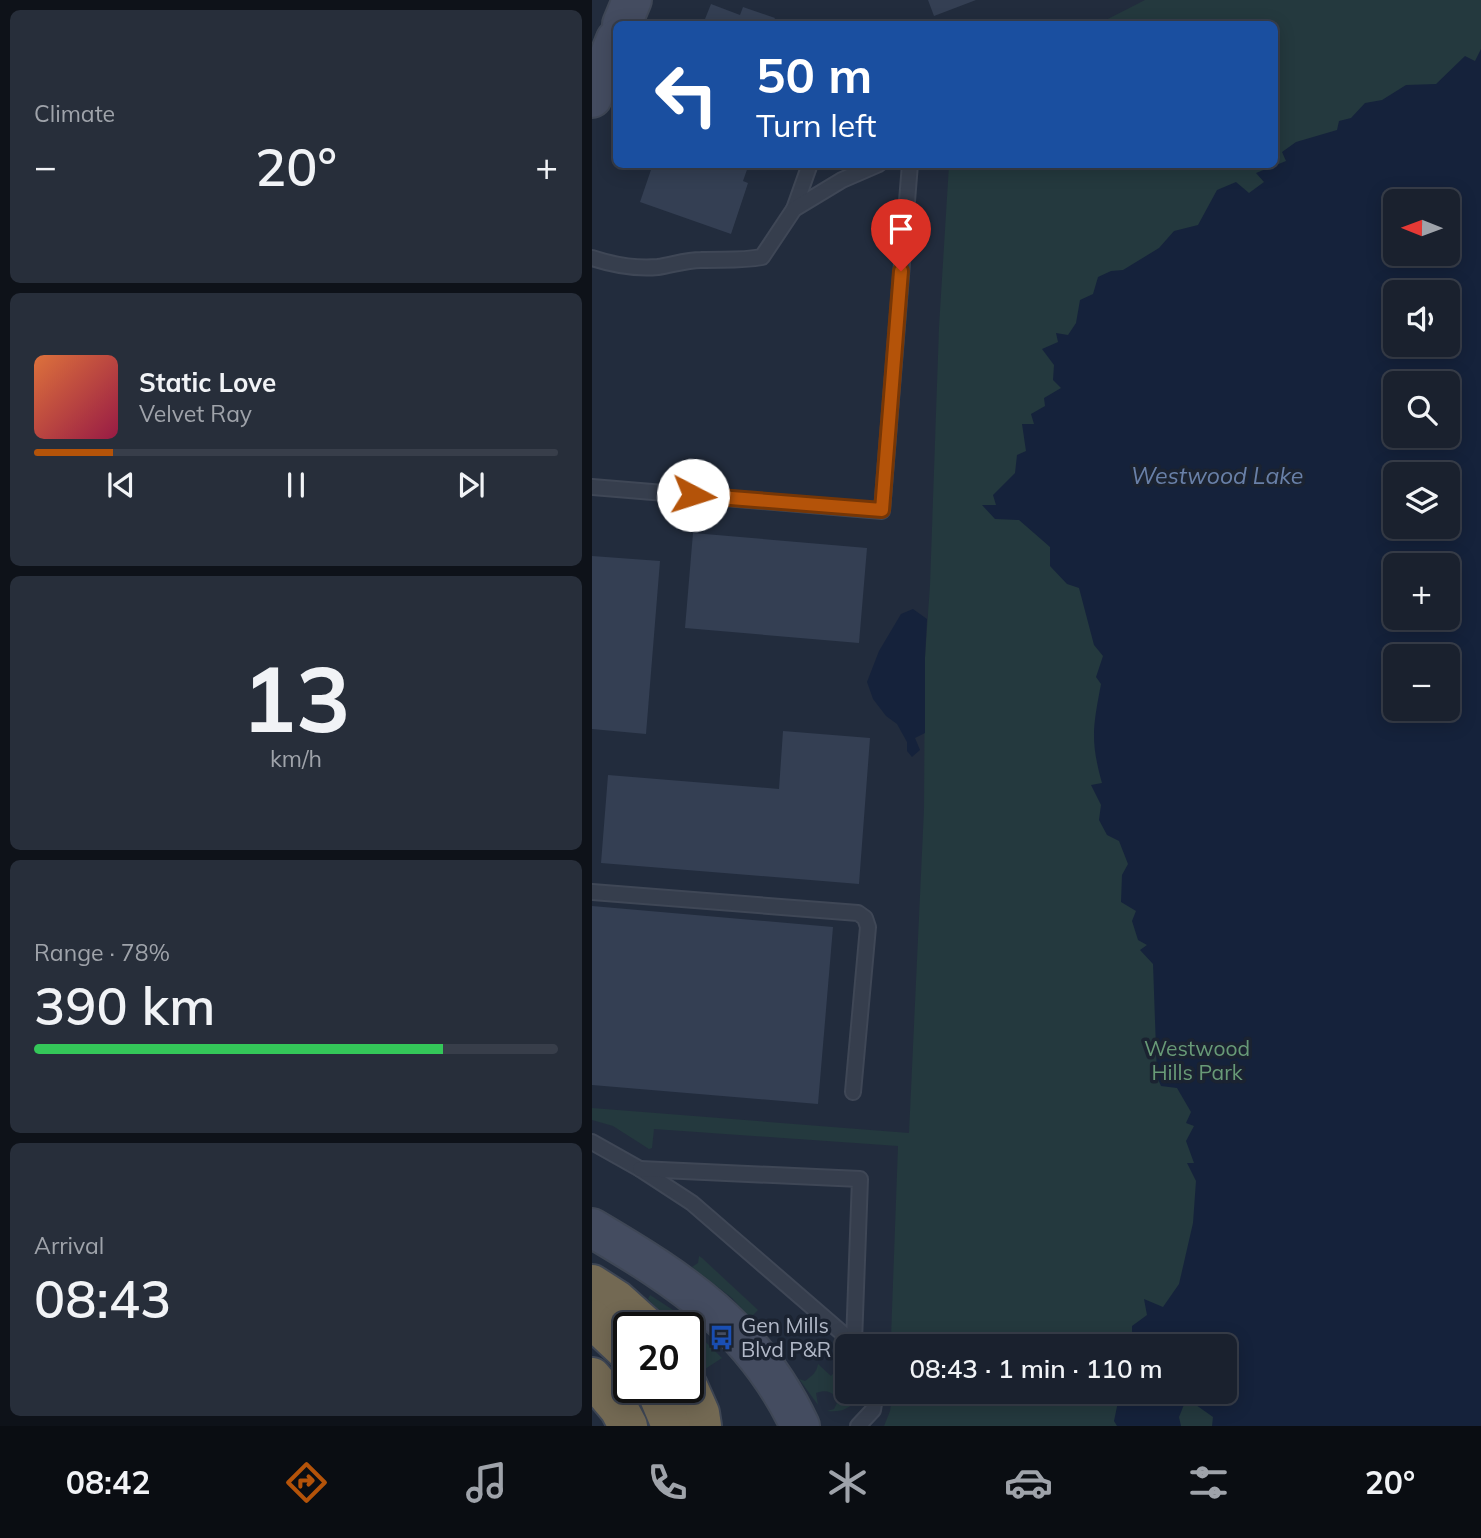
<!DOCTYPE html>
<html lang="en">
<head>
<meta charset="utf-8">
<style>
  body { margin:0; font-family:Mulish,sans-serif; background:#272e3a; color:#f1f3f6; height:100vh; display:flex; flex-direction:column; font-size:26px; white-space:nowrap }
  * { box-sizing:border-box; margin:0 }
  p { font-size:23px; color:#9fa3aa }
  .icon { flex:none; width:38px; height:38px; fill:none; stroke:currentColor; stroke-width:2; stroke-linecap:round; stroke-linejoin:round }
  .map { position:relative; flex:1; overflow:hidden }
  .details { display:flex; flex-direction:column; gap:10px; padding:10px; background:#0e1219; width:592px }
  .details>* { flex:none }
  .banner { position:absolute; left:21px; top:21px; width:665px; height:147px; border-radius:10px; box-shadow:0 4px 18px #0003,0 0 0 2px #383e4a; background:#1a4fa0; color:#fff; overflow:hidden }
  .needle { width:46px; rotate:271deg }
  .buttons { position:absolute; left:791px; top:189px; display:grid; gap:14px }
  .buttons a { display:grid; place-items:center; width:77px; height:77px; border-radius:10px; background:#1a212e; box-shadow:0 4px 18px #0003,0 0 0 2px #383e4a; font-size:35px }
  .speed { position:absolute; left:21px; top:1312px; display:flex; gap:14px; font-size:35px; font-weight:700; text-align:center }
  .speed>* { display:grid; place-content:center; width:91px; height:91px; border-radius:50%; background:#1a212e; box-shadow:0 4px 18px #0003,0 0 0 2px #383e4a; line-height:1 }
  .speed .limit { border:4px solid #111; border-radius:10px; background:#fff; color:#111 }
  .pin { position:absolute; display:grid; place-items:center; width:60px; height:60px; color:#fff; margin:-72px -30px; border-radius:50% 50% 50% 0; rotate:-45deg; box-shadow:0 0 7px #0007 }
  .pin .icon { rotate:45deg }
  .me { position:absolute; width:77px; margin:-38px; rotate:95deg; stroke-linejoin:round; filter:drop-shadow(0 0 5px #0008) }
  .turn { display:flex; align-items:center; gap:24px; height:147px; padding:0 28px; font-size:32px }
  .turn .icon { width:91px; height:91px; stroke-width:2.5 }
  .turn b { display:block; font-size:49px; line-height:60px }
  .big { font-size:52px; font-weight:600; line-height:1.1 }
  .details .card { flex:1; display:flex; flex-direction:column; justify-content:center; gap:10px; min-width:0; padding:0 24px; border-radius:10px; background:#272e3a }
  .details .dial { align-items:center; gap:0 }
  .dial b { font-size:91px; line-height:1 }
  .song { display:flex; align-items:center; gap:21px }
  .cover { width:84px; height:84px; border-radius:10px; background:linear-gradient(135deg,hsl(20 70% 55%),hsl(340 70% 35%)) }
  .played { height:7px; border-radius:4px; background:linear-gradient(90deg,#b45309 15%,#383e4a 15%) }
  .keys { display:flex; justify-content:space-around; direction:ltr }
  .heat { display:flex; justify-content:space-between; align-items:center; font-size:38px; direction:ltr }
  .charge { height:10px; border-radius:5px; background:linear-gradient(90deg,#34c759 78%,#383e4a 0) }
  .trip { position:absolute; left:243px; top:1334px; width:402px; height:70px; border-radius:10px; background:#1a212e; box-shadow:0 4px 18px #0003,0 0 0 2px #383e4a; font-weight:600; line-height:70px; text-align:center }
  .tabs { display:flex; height:112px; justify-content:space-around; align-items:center; background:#0a0d12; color:#9fa3aa }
  .tabs .icon { width:49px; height:49px }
  .tabs .active { color:#b45309 }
  .tabs b { font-size:32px; color:#f1f3f6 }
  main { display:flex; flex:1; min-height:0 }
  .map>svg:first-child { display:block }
  .green { fill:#24393e; fill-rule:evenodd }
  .water { fill:#15223b; fill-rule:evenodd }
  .building { fill:#343f53 }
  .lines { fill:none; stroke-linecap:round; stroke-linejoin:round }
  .lane-casing { stroke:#3f4756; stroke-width:18 }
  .secondary-casing { stroke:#3f4756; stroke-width:42 }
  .highway-casing { stroke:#3e4654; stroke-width:42 }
  .lane { stroke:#363e4d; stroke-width:14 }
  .secondary { stroke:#444c60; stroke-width:38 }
  .highway { stroke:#736953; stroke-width:38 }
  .route-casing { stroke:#753606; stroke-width:18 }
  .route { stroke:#b45309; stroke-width:12 }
  .labels { text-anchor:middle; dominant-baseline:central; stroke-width:7; stroke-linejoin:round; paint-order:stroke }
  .park-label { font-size:21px; fill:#689a77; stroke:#1b2331 }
  .poi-label { font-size:21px; fill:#b2b9c8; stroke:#1b2331; text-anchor:start }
  .water-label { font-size:23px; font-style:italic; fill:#6980a8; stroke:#1b2331 }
</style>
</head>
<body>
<main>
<section class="details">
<div class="card"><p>Climate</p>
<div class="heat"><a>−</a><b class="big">20°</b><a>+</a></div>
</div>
<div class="card">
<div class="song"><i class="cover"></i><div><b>Static Love</b><p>Velvet Ray</p></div></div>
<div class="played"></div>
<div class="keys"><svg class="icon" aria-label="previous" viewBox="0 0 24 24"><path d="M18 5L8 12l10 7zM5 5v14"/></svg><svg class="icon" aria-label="pause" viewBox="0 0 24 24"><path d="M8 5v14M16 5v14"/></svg><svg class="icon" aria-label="next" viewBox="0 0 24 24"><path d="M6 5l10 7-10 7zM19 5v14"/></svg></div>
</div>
<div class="card dial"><b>13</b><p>km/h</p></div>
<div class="card"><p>Range · 78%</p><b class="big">390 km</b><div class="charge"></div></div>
<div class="card"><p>Arrival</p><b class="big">08:43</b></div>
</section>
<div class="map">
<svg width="890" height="1426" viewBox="0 0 890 1426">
  <rect width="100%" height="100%" fill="#222c3d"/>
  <g class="green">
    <path d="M553,0H889V1426H292L298,1411L301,1391H634V1346H283L280,1343L285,1336L299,1337L306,1146L62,1129L60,1148L57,1149L21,1126L0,1120V1108L317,1133L332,809L333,657L338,585L347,327L357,165L682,164V24H506ZM803,201H856V254H803ZM803,292H856V345H803ZM803,383H856V436H803ZM803,474H856V527H803ZM803,565H856V618H803ZM803,656H856V709H803Z"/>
    <path d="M107,1256L110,1258L166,1310L158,1318L140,1298L100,1267L106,1263Z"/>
    <path d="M58,1295L81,1310L130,1358L110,1371L96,1348V1328H84L56,1299Z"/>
    <path d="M253,1360L255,1361L256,1391H268C262,1407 252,1413 235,1411L242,1409L245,1403V1397C238,1391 233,1390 224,1393L226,1405L207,1379L213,1381C220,1376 225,1372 226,1364L239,1376Z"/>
  </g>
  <g class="water">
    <path d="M889,49V1426H620L621,1417L604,1405L602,1396L595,1397L587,1417L589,1426H525L522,1421L527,1397L537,1391H634V1346H540V1326L555,1315L552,1299L571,1307L587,1284L601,1223L604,1181L595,1163H602L594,1141L602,1126L594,1123L599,1112L585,1088L569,1086L565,1077L561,964L548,950L555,945L546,940L540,921L544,911L529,902L530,875L536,864L527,841L515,835L507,820L509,805L499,785L510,783C498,740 501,727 509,684L504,677L511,656L502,645L487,588L475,584L458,566V547L427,520L403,519L390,505H404L401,495L423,473L425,455L434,451L430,424H442L439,414L453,406L452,398L469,388L461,380L462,365L450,349L466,342L464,333L476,335L484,323L488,300L501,294L506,277L519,271L531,270L567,248L582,231L606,225L625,190L644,182L657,193L672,182L664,173L694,161L690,152L704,142L745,130L747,121L759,118L773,103L790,100L814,85L844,84L873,56L883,61ZM803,201H856V254H803ZM803,292H856V345H803ZM803,383H856V436H803ZM803,474H856V527H803ZM803,565H856V618H803ZM803,656H856V709H803Z"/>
    <path d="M321,609L335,619L333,657V733L323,738L328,750L320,757L315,751V742L305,724L294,716L281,699L275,682L287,651L309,614Z"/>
  </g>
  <g class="building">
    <path d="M336,0H384L342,16Z"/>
    <path d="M119,4L148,15L151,7L183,18L180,24H111Z"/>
    <path d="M61,164H157L151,181L156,183L139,234L48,202Z"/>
    <path d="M101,533L275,548L267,643L93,628Z"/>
    <path d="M0,556L68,561L54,734L0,729Z"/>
    <path d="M191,731L278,738L267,884L9,863L16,775L187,789Z"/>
    <path d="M0,906L241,927L226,1104L0,1085Z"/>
  </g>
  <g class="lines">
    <defs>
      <g id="lane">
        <path d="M202,209L218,164"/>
        <path d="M0,258C21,265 43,269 66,267C80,265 94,260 109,260C131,259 149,261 170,257L202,209L250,180L287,164"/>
        <path d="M0,487L290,511L318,164"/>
        <path d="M0,892L266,913L273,918L276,927L261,1092"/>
        <path d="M0,1142L48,1169L100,1203L264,1345"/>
        <path d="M48,1169L268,1179L262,1342"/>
        <path d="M266,1426L281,1410L284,1391"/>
      </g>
      <g id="secondary">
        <path d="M30,24L40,0"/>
        <path d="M0,98L24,39"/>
        <path d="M0,1228C90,1281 162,1328 208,1426"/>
      </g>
      <g id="highway">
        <path d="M0,1284L25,1300L56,1328"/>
        <path d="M0,1319L37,1354"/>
        <path d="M0,1377L27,1409L36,1426"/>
        <path d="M96,1386L108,1413L110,1426"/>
        <path d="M63,1388L79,1426"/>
      </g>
    </defs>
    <use href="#lane" class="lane-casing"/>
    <use href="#secondary" class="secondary-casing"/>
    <use href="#highway" class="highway-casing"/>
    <use href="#lane" class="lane"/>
    <use href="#secondary" class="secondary"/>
    <use href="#highway" class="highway"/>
  </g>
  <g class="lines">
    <defs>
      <path id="route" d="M101,495L290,510L309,271"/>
    </defs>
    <use href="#route" class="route-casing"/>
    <use href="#route" class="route"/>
  </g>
  <defs>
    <symbol id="bus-bare" viewBox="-9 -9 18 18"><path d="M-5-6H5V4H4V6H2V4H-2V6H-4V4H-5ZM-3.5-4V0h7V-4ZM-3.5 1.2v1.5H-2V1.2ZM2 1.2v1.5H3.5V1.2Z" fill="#1a4fb4" stroke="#1b2331" stroke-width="2.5" paint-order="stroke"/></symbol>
  </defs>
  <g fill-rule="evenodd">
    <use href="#bus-bare" x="112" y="1320" width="35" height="35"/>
  </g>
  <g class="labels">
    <g class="park-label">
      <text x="605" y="1048">Westwood<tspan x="605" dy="24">Hills Park</tspan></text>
    </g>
    <g class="poi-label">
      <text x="149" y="1325">Gen Mills<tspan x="149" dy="24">Blvd P&amp;R</tspan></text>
    </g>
    <g class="water-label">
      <text x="625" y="475">Westwood Lake</text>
    </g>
  </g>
</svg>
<div class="buttons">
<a><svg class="needle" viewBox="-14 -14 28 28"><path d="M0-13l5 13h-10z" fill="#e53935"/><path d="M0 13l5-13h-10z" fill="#9fa3aa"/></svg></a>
<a><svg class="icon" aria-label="sound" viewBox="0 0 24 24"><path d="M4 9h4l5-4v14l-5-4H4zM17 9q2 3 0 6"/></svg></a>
<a><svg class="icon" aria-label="search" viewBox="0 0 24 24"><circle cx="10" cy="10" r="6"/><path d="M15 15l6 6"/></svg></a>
<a><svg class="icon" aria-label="layers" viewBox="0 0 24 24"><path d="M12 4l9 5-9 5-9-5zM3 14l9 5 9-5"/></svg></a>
<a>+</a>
<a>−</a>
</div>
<div class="speed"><div class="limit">20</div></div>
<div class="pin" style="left:309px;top:271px;background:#d93025"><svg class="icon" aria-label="arrive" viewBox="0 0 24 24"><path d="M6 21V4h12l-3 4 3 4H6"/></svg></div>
<svg class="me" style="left:101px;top:495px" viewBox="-20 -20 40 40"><circle r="19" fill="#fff"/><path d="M0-13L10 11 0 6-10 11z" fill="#b45309"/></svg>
<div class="trip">08:43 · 1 min · 110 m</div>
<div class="banner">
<div class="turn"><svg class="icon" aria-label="left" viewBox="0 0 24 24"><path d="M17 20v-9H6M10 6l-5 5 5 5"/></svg><div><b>50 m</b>Turn left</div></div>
</div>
</div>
</main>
<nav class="tabs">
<b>08:42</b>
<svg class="icon active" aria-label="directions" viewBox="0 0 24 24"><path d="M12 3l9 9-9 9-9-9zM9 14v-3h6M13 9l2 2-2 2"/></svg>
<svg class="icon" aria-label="music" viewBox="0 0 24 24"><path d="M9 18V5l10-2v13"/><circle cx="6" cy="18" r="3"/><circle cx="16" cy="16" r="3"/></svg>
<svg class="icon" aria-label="phone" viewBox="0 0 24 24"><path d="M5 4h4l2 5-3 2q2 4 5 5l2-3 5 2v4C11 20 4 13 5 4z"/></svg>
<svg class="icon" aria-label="climate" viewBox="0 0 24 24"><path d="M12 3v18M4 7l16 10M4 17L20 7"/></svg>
<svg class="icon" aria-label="car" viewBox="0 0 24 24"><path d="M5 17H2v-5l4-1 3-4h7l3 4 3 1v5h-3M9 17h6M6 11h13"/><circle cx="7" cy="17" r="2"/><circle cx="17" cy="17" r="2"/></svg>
<svg class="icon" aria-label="filters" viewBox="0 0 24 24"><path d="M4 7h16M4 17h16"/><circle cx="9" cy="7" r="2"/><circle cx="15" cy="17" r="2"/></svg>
<b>20°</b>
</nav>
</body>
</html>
